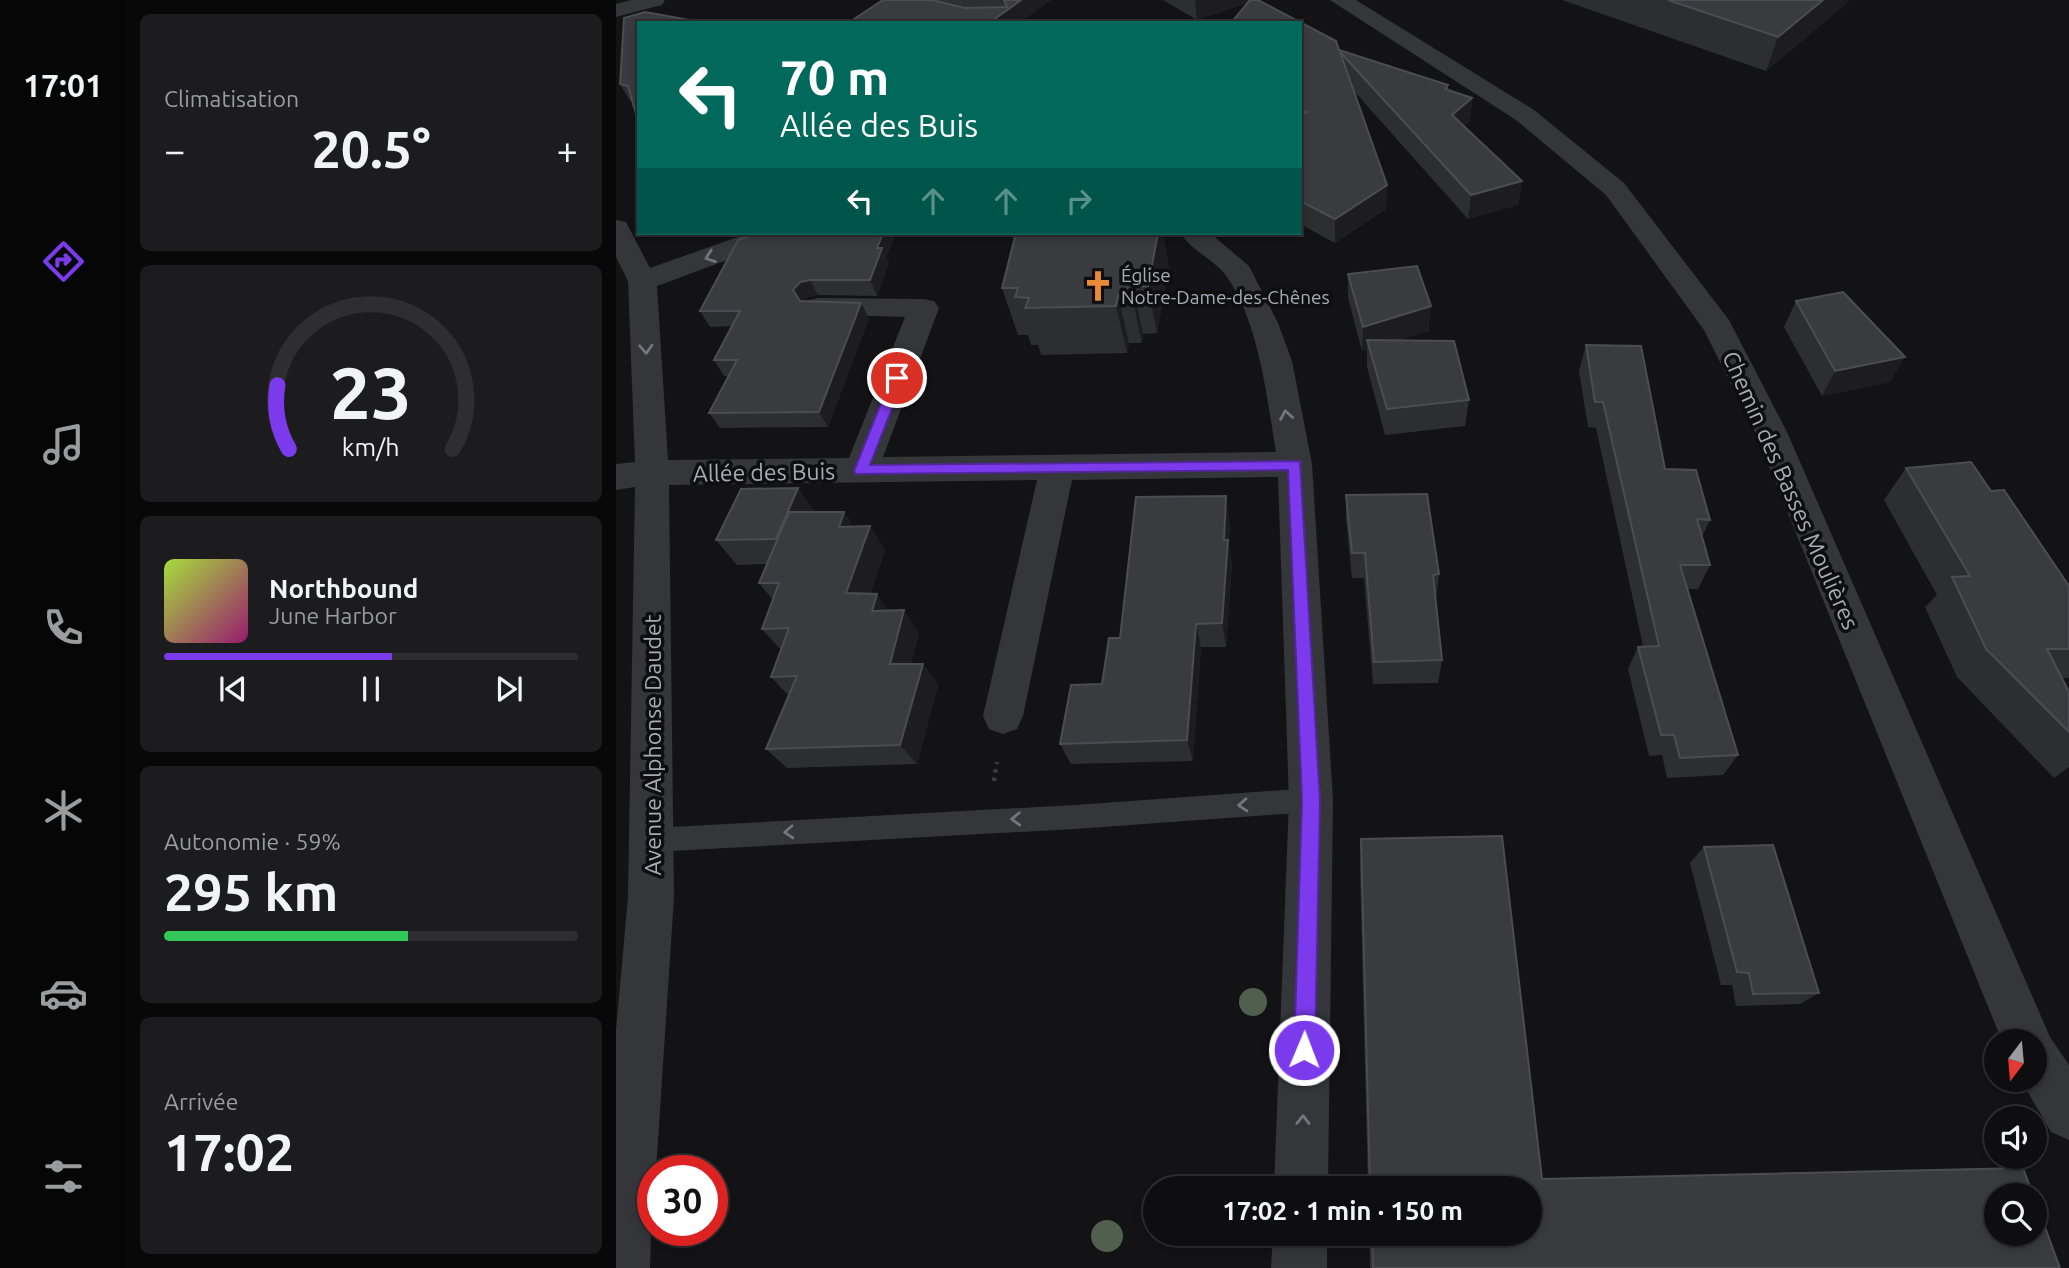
<!DOCTYPE html>
<html lang="fr">
<head>
<meta charset="utf-8">
<style>
  body { margin:0; font-family:Ubuntu,sans-serif; background:#1c1c1e; color:#f1f3f6; height:100vh; display:flex; flex-direction:column; font-size:26px; white-space:nowrap }
  * { box-sizing:border-box; margin:0 }
  p { font-size:23px; color:#9b9c9f }
  .icon { flex:none; width:38px; height:38px; fill:none; stroke:currentColor; stroke-width:2; stroke-linecap:round; stroke-linejoin:round }
  .map { position:relative; flex:1; overflow:hidden }
  .panel { display:flex; flex-direction:column; gap:14px; padding:14px; background:#080809; width:490px }
  .panel>* { flex:none }
  .guide { position:absolute; left:21px; top:21px; width:665px; height:214px; border-radius:0px; box-shadow:0 4px 10px #0003,0 0 0 2px #2e2e30; background:#00695c; color:#fff; overflow:hidden }
  .needle { width:46px; rotate:196deg }
  .tools { position:absolute; left:1368px; top:1029px; display:grid; gap:14px }
  .tools a { display:grid; place-items:center; width:63px; height:63px; border-radius:50%; background:#0e0e10; box-shadow:0 4px 10px #0003,0 0 0 2px #2e2e30; font-size:35px }
  .speed { position:absolute; left:21px; top:1155px; display:flex; gap:14px; font-size:35px; font-weight:700; text-align:center }
  .speed>* { display:grid; place-content:center; width:91px; height:91px; border-radius:50%; background:#0e0e10; box-shadow:0 4px 10px #0003,0 0 0 2px #2e2e30; line-height:1 }
  .speed .limit { border:10px solid #d22; background:#fff; color:#111 }
  .pin { position:absolute; display:grid; place-items:center; width:60px; height:60px; color:#fff; margin:-30px; border:4px solid #fff; border-radius:50%; box-shadow:0 2px 7px #0007 }
  .me { position:absolute; width:77px; margin:-38px; rotate:1deg; stroke-linejoin:round; filter:drop-shadow(0 0 5px #0008) }
  .turn { display:flex; align-items:center; gap:24px; height:147px; padding:0 28px; font-size:32px }
  .turn .icon { width:91px; height:91px; stroke-width:2.5 }
  .turn b { display:block; font-size:49px; line-height:60px }
  .lanes { display:flex; align-items:center; height:66px; padding:0 28px; background:#0003; justify-content:center; gap:35px; direction:ltr }
  .lanes .off { opacity:.35 }
  .big { font-size:52px; font-weight:700; line-height:1.1 }
  .panel .widget { flex:1; display:flex; flex-direction:column; justify-content:center; gap:10px; min-width:0; padding:0 24px; border-radius:10px; background:#1c1c1e }
  .panel .dial { align-items:center; gap:0 }
  .dial svg { height:182px; overflow:visible; fill:none; stroke:#2e2e30; stroke-width:7; stroke-linecap:round; text-anchor:middle }
  .dial text { fill:#f1f3f6; stroke:none }
  .song { display:flex; align-items:center; gap:21px }
  .cover { width:84px; height:84px; border-radius:10px; background:linear-gradient(135deg,hsl(80 70% 55%),hsl(320 70% 35%)) }
  .played { height:7px; border-radius:4px; background:linear-gradient(90deg,#7c3aed 55%,#2e2e30 55%) }
  .keys { display:flex; justify-content:space-around; direction:ltr }
  .heat { display:flex; justify-content:space-between; align-items:center; font-size:38px; direction:ltr }
  .charge { height:10px; border-radius:5px; background:linear-gradient(90deg,#34c759 59%,#2e2e30 0) }
  .trip { position:absolute; left:527px; top:1176px; width:399px; height:70px; border-radius:35px; background:#0e0e10; box-shadow:0 4px 10px #0003,0 0 0 2px #2e2e30; font-weight:700; line-height:70px; text-align:center }
  main { display:flex; flex:1; min-height:0 }
  .tab-bar { display:flex; flex-direction:column; width:126px; justify-content:space-around; align-items:center; background:#060606; color:#9b9c9f }
  .tab-bar .icon { width:49px; height:49px }
  .tab-bar .active { color:#7c3aed }
  .tab-bar b { font-size:32px; color:#f1f3f6 }
  .map>svg:first-child { display:block }
  .lines { fill:none; stroke-linecap:round; stroke-linejoin:round }
  .path { stroke:#3a3d40; stroke-width:4.5; stroke-dasharray:3.5 5; stroke-linecap:butt }
  .service { fill:#343639; fill-rule:evenodd }
  .minor { fill:#343639; fill-rule:evenodd }
  .tree { fill:#505f4e }
  .wall { fill:#2c2e30 }
  .shaded-wall { fill:#1d1d1f }
  .building { fill:#393b3e; stroke:#4a4d51; stroke-width:2 }
  .oneway { stroke:#72777d }
  .route { fill:#7c3aed; stroke:#51269a; stroke-width:2 }
  .labels { text-anchor:middle; dominant-baseline:central; stroke-width:7; stroke-linejoin:round; paint-order:stroke }
  .far-poi-label { font-size:19px; fill:#a5adb4; stroke:#0e0e10; text-anchor:start }
  .street-label { font-size:23px; fill:#a5adb4; stroke:#0e0e10 }
</style>
</head>
<body>
<main>
<nav class="tab-bar">
<b>17:01</b>
<svg class="icon active" aria-label="directions" viewBox="0 0 24 24"><path d="M12 3l9 9-9 9-9-9zM9 14v-3h6M13 9l2 2-2 2"/></svg>
<svg class="icon" aria-label="music" viewBox="0 0 24 24"><path d="M9 18V5l10-2v13"/><circle cx="6" cy="18" r="3"/><circle cx="16" cy="16" r="3"/></svg>
<svg class="icon" aria-label="phone" viewBox="0 0 24 24"><path d="M5 4h4l2 5-3 2q2 4 5 5l2-3 5 2v4C11 20 4 13 5 4z"/></svg>
<svg class="icon" aria-label="climate" viewBox="0 0 24 24"><path d="M12 3v18M4 7l16 10M4 17L20 7"/></svg>
<svg class="icon" aria-label="car" viewBox="0 0 24 24"><path d="M5 17H2v-5l4-1 3-4h7l3 4 3 1v5h-3M9 17h6M6 11h13"/><circle cx="7" cy="17" r="2"/><circle cx="17" cy="17" r="2"/></svg>
<svg class="icon" aria-label="filters" viewBox="0 0 24 24"><path d="M4 7h16M4 17h16"/><circle cx="9" cy="7" r="2"/><circle cx="15" cy="17" r="2"/></svg>
</nav>
<section class="panel">
<div class="widget"><p>Climatisation</p>
<div class="heat"><a>−</a><b class="big">20.5°</b><a>+</a></div>
</div>
<div class="widget dial"><svg viewBox="0 0 100 80">
<path d="M14 69A42 42 0 1 1 86 69"/>
<path d="M14 69A42 42 0 0 1 9 41" stroke="#7c3aed"/>
<text x="50" y="56" font-size="32" font-weight="700">23</text>
<text x="50" y="72" font-size="11">km/h</text>
</svg></div>
<div class="widget">
<div class="song"><i class="cover"></i><div><b>Northbound</b><p>June Harbor</p></div></div>
<div class="played"></div>
<div class="keys"><svg class="icon" aria-label="previous" viewBox="0 0 24 24"><path d="M18 5L8 12l10 7zM5 5v14"/></svg><svg class="icon" aria-label="pause" viewBox="0 0 24 24"><path d="M8 5v14M16 5v14"/></svg><svg class="icon" aria-label="next" viewBox="0 0 24 24"><path d="M6 5l10 7-10 7zM19 5v14"/></svg></div>
</div>
<div class="widget"><p>Autonomie · 59%</p><b class="big">295 km</b><div class="charge"></div></div>
<div class="widget"><p>Arrivée</p><b class="big">17:02</b></div>
</section>
<div class="map">
<svg width="1453" height="1268" viewBox="0 0 1453 1268">
  <rect width="100%" height="100%" fill="#131315"/>
  <g class="lines">
    <path class="path" d="M378,781L381,762"/>
    <path class="service" d="M695,788L704,792L708,800L704,808L695,812L459,829L36,852L27,849L23,840L27,831L36,828L459,805Z"/>
    <g class="minor">
      <path d="M15,0H49L46,5L0,17V4Z"/>
      <path d="M714,0H740L918,110L1008,183L1113,320L1171,432L1434,1037L1453,1065V1140L1435,1132L1405,1080H1419V1041H1386L1139,432L1088,330L990,195L900,120Z"/>
      <path d="M0,220L10,222L34,268L133,233H172L168,239L41,286L52,460L233,458L289,317L193,314L188,307L193,300L203,298L308,299L318,301L323,308L267,457L660,452C651,398 643,323 611,277C599,260 576,251 564,233H594L633,266L662,323L676,361L696,464L717,800L712,1188H658L673,800L662,477L456,480L407,716L401,729L387,734L373,729L367,716L421,480L53,485L58,897L40,1171H37L34,1268H0V1030L12,897L19,487L0,490V464L19,462L12,281L0,257Z"/>
      <path d="M657,1234H711V1268H655Z"/>
    </g>
  </g>
  <g class="tree">
    <circle cx="637" cy="1002" r="14"/>
    <circle cx="491" cy="1236" r="16"/>
  </g>
  <g class="wall">
    <path d="M316,0H435L403,23H232L354,8Z"/>
    <path d="M547,0H642L720,41L723,50L832,85V90L856,98L854,121L847,126L906,181L902,205L852,219L737,90L771,185L770,209L719,243L684,224V23H615L631,3L581,20Z"/>
    <path d="M946,0H1233L1231,3L1150,71Z"/>
    <path d="M90,23L16,101H14L4,84Z"/>
    <path d="M278,238L270,257L273,263L261,296L202,295L192,297L189,301L253,318L212,427L104,428L93,413L113,376H108L98,360L115,326L94,327L84,311Z"/>
    <path d="M553,266L541,333L527,334L526,343H513L511,353L425,355L422,345H415L412,335H402L386,288Z"/>
    <path d="M732,274L813,331L782,340L853,400L849,426L769,435L751,367V350L746,351L732,298Z"/>
    <path d="M1180,301L1274,382L1206,396L1168,327Z"/>
    <path d="M970,345L1049,469L1094,520L1086,537L1094,565L1082,589H1071L1122,755L1107,775L1051,778L1046,755L1033,756L1012,669L1022,647L1027,646L980,428L972,427L963,371Z"/>
    <path d="M1290,468L1375,491L1453,586V678H1446L1453,692V767L1438,778L1341,677L1309,607L1321,595L1268,500Z"/>
    <path d="M182,488L198,512H228L237,526H254L269,550L254,594L273,611L303,633L295,664H307L322,685L301,764L171,768L150,749L173,696L155,677L165,650L146,629L157,600L143,583L151,564L121,565L100,540Z"/>
    <path d="M730,495L823,574L820,599L826,660L822,683L757,684L748,578H736L730,520Z"/>
    <path d="M614,521L613,545L616,565L610,647H585L577,761L455,764L444,744L486,684L504,638Z"/>
    <path d="M745,839L926,1179L1444,1268H754L753,1234H914V1188H752L744,870Z"/>
    <path d="M1088,847L1203,993L1184,1004L1120,1006L1116,985H1105L1074,863Z"/>
  </g>
  <g class="shaded-wall">
    <path d="M405,0H435L403,23H373Z"/>
    <path d="M579,0H641L581,20Z"/>
    <path d="M1207,0H1233L1231,3L1150,71L1162,37Z"/>
    <path d="M856,98L854,121L833,139L836,115Z"/>
    <path d="M906,181L902,205L852,219L855,195Z"/>
    <path d="M771,185L770,209L719,243V219Z"/>
    <path d="M267,233H275L278,238L270,257L273,263L261,296L254,280L261,248Z"/>
    <path d="M542,233H547L553,266L541,333L532,286Z"/>
    <path d="M194,280L202,295L192,297L186,305L177,290L184,282Z"/>
    <path d="M517,287L527,334L526,343L516,296Z"/>
    <path d="M502,296L513,343L511,353L500,306Z"/>
    <path d="M245,303L253,318L212,427L203,412Z"/>
    <path d="M815,306L813,331L754,349L751,340V350L746,351L747,327Z"/>
    <path d="M1289,357L1274,382L1206,396L1219,371Z"/>
    <path d="M182,488L199,514L179,564L160,539Z"/>
    <path d="M610,496L614,521L613,545L616,565L610,647L606,623Z"/>
    <path d="M228,512L243,536L223,527Z"/>
    <path d="M254,526L269,550L246,616L230,593Z"/>
    <path d="M261,594L277,617L256,611Z"/>
    <path d="M288,610L303,633L290,685L274,664Z"/>
    <path d="M580,624L585,647L577,761L571,740Z"/>
    <path d="M307,664L322,685L301,764L284,745Z"/>
  </g>
  <g class="building">
    <path d="M267,0H316L349,8L391,7L388,0H405L373,23H232Z"/>
    <path d="M634,0H642L720,41L723,50L832,85L829,89L856,98L836,115L906,181L855,195L724,52L771,185L719,219L684,201V115L691,112L684,110V23H615Z"/>
    <path d="M1052,0H1207L1162,37Z"/>
    <path d="M29,12L90,23H23V125L12,86L4,84L8,18Z"/>
    <path d="M142,233H267L261,248H266L254,280H194L184,282L177,290L184,301L245,303L203,412L93,413L121,360H98L124,311H84L122,240Z"/>
    <path d="M400,233H542L532,286L517,287L516,296H502L500,306L409,308L413,298L399,297L402,288H386Z"/>
    <path d="M801,266L815,306L747,327L732,274Z"/>
    <path d="M1227,292L1289,357L1219,371L1180,301Z"/>
    <path d="M751,340L838,341L853,400L771,409Z"/>
    <path d="M970,345L1025,346L1049,469L1080,470L1094,520L1081,519L1094,565H1064L1122,755L1064,758L1058,735H1045L1022,647L1043,646L987,402H979Z"/>
    <path d="M1355,462L1375,491L1388,490L1453,586V649H1431L1453,692V732L1370,649L1336,577L1354,576L1290,468Z"/>
    <path d="M182,488L160,539L100,540L125,489Z"/>
    <path d="M811,494L823,574L817,575L826,660L758,662L749,553H736L730,495Z"/>
    <path d="M610,496L608,540H612L606,623L580,624L571,740L444,744L455,685L486,684L493,638H504L520,497Z"/>
    <path d="M173,512H228L223,527L254,526L230,593L261,594L256,611L288,610L274,664H307L284,745L150,749L181,676L155,677L173,628L146,629L163,583H143Z"/>
    <path d="M886,836L926,1179L1407,1168L1417,1195H1381V1234H1419V1200L1444,1268H757L756,1234H914V1188H754L745,839Z"/>
    <path d="M1157,845L1203,993L1137,994L1133,973L1121,972L1088,847Z"/>
  </g>
  <defs><path id="oneway-chevron" d="M-2-3.5L2.5 0L-2 3.5" fill="none" stroke-width="1.6" stroke-linecap="round" stroke-linejoin="round" transform="scale(1.75)"/></defs>
  <g class="oneway">
    <use href="#oneway-chevron" transform="translate(94 257) rotate(160)"/>
    <use href="#oneway-chevron" transform="translate(30 349) rotate(87)"/>
    <use href="#oneway-chevron" transform="translate(670 415) rotate(-100)"/>
    <use href="#oneway-chevron" transform="translate(627 805) rotate(176)"/>
    <use href="#oneway-chevron" transform="translate(400 819) rotate(178)"/>
    <use href="#oneway-chevron" transform="translate(173 832) rotate(177)"/>
    <use href="#oneway-chevron" transform="translate(687 1120) rotate(-89)"/>
  </g>
  <path class="route" d="M281,374L288,378L254,465L684,461L704,800L699,1050L696,1057L688,1060L681,1057L678,1050L686,800L672,470L240,474L238,471L275,378Z"/>
  <defs>
    <symbol id="church-bare" viewBox="-9 -9 18 18"><path d="M-1.2-6h2.4v3.5h3.3v2.4h-3.3V6h-2.4V-.1h-3.3v-2.4h3.3Z" fill="#e78b39" stroke="#0e0e10" stroke-width="2.5" paint-order="stroke"/></symbol>
  </defs>
  <g fill-rule="evenodd">
    <use href="#church-bare" x="460" y="264" width="44" height="44"/>
  </g>
  <g class="labels">
    <g class="far-poi-label">
      <text x="505" y="275">Église<tspan x="505" dy="22">Notre-Dame-des-Chênes</tspan></text>
    </g>
    <g class="street-label">
      <text transform="translate(148 472) rotate(-1)">Allée des Buis</text>
      <text transform="translate(1175 490) rotate(66)">Chemin des Basses Moulières</text>
      <text transform="translate(36 745) rotate(-90)">Avenue Alphonse Daudet</text>
    </g>
  </g>
</svg>
<div class="tools">
<a><svg class="needle" viewBox="-14 -14 28 28"><path d="M0-13l5 13h-10z" fill="#e53935"/><path d="M0 13l5-13h-10z" fill="#9b9c9f"/></svg></a>
<a><svg class="icon" aria-label="sound" viewBox="0 0 24 24"><path d="M4 9h4l5-4v14l-5-4H4zM17 9q2 3 0 6"/></svg></a>
<a><svg class="icon" aria-label="search" viewBox="0 0 24 24"><circle cx="10" cy="10" r="6"/><path d="M15 15l6 6"/></svg></a>
</div>
<div class="speed"><div class="limit">30</div></div>
<div class="pin" style="left:281px;top:378px;background:#d93025"><svg class="icon" aria-label="arrive" viewBox="0 0 24 24"><path d="M6 21V4h12l-3 4 3 4H6"/></svg></div>
<svg class="me" style="left:688px;top:1050px" viewBox="-20 -20 40 40"><circle r="17" fill="#7c3aed" stroke="#fff" stroke-width="3"/><path d="M0-11L8 9 0 5-8 9z" fill="#fff"/></svg>
<div class="trip">17:02 · 1 min · 150 m</div>
<div class="guide">
<div class="turn"><svg class="icon" aria-label="left" viewBox="0 0 24 24"><path d="M17 20v-9H6M10 6l-5 5 5 5"/></svg><div><b>70 m</b>Allée des Buis</div></div>
<div class="lanes"><svg class="icon" aria-label="left" viewBox="0 0 24 24"><path d="M17 20v-9H6M10 6l-5 5 5 5"/></svg><svg class="icon off" aria-label="ahead" viewBox="0 0 24 24"><path d="M12 20V5M6 11l6-6 6 6"/></svg><svg class="icon off" aria-label="ahead" viewBox="0 0 24 24"><path d="M12 20V5M6 11l6-6 6 6"/></svg><svg class="icon off" aria-label="right" viewBox="0 0 24 24"><path d="M7 20v-9h11M14 6l5 5-5 5"/></svg></div>
</div>
</div>
</main>
</body>
</html>
